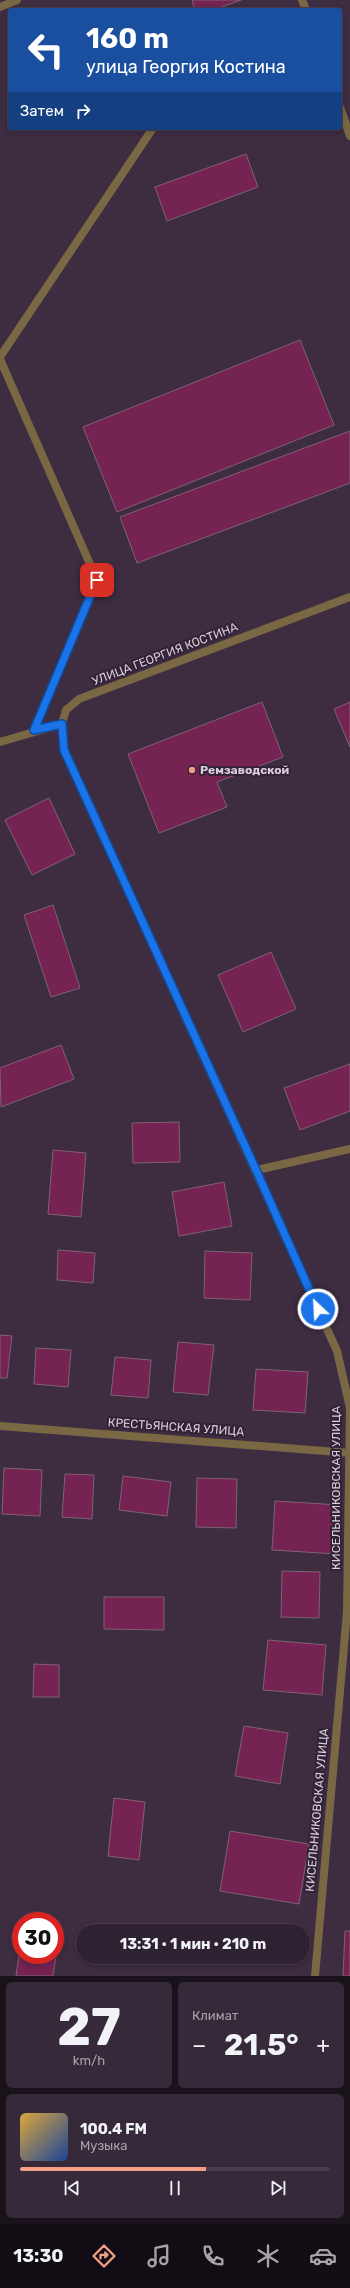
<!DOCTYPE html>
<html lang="ru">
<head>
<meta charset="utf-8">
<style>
  body { margin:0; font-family:Rubik,sans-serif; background:#362939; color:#f1f3f6; height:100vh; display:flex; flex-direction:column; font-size:15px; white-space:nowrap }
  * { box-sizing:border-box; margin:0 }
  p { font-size:13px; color:#a7a3ab }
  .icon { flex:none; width:22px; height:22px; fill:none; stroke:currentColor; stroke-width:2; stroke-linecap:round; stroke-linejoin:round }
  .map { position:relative; height:1976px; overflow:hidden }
  .sheet { display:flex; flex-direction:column; gap:6px; padding:6px; background:#19121b; flex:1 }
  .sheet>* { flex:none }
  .hud { position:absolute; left:8px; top:8px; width:334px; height:122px; border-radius:4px; box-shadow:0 2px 6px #0003,0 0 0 1px #493e4d; background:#1a4fa0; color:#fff; overflow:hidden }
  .speed { position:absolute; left:12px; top:1912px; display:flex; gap:8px; font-size:20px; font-weight:700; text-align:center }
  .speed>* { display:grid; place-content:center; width:52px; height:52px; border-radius:50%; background:#2e2131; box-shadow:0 2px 6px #0003,0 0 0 1px #493e4d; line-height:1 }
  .speed .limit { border:6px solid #d22; background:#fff; color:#111 }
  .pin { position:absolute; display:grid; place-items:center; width:34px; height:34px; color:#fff; margin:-17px; border-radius:8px; box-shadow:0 2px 6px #0006 }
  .me { position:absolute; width:44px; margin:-22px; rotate:335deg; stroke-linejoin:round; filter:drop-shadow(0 0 3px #0008) }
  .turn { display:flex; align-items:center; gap:14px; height:84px; padding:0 12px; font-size:18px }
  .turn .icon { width:52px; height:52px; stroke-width:2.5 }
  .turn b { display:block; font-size:28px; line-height:34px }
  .then { display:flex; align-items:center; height:38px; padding:0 12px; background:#0003; gap:8px; font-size:15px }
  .big { font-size:30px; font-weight:700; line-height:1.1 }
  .sheet .card { flex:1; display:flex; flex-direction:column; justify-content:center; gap:6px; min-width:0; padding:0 14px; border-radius:6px; background:#362939 }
  .sheet .dial { align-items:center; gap:0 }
  .dial b { font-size:52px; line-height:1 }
  .song { display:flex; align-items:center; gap:12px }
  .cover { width:48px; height:48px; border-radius:6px; background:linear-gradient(135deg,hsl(40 70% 55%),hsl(220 70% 35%)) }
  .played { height:4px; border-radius:2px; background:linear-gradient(90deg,#f49e86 60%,#493e4d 60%) }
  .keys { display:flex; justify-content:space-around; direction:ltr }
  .heat { display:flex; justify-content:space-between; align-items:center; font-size:22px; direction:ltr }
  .sheet .tiles { flex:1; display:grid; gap:6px; grid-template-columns:1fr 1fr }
  .card:last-child { grid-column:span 2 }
  .trip { position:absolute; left:76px; top:1924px; width:234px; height:40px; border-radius:20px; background:#2e2131; box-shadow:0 2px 6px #0003,0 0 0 1px #493e4d; font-weight:700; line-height:40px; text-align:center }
  .tab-bar { display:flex; height:64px; justify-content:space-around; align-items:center; background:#120d14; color:#a7a3ab }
  .tab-bar .icon { width:28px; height:28px }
  .tab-bar .current { color:#f49e86 }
  .tab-bar b { font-size:18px; color:#f1f3f6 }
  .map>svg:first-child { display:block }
  .building { fill:#742353; stroke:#806271 }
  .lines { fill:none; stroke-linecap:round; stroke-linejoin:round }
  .lane { stroke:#7a6845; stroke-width:8 }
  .street { stroke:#7a6845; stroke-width:8 }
  .route-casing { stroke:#114b97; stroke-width:10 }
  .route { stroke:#1a73e8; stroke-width:7 }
  .poi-dot { fill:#f49e86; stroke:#332236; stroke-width:1.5 }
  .labels { text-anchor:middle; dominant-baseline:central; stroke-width:4; stroke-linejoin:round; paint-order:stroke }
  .street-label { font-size:12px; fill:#d8cdda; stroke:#332236 }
  .poi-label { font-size:12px; font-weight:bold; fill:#d8cdda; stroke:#332236; text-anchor:start }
</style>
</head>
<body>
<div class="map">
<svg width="350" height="1976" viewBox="0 0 350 1976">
  <rect width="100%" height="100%" fill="#3e2c41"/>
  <g class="building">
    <path d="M192,0H241L213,10H195Z"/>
    <path d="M246,154L258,187L167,221L155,187Z"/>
    <path d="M300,340L334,425L117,512L83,427Z"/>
    <path d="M350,431V483L137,563L120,517Z"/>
    <path d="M262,702L283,757L217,782L227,807L159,833L128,754Z"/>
    <path d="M350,702V747L334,709Z"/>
    <path d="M49,798L75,854L32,875L5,820Z"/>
    <path d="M53,905L80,988L51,997L24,915Z"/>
    <path d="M271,952L296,1009L243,1032L218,975Z"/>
    <path d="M61,1045L74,1079L1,1107L0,1068Z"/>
    <path d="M350,1064V1111L300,1130L284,1088Z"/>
    <path d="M179,1122L180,1162L133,1163L132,1123Z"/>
    <path d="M53,1150L86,1153L81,1217L48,1214Z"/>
    <path d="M224,1182L232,1226L179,1236L172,1192Z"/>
    <path d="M58,1250L95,1253L93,1283L57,1280Z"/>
    <path d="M205,1251L252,1253L250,1300L204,1298Z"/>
    <path d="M0,1335L12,1336L7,1378H0Z"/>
    <path d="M178,1342L214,1345L208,1395L173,1392Z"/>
    <path d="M36,1348L71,1350L68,1387L34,1384Z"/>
    <path d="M115,1357L151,1360L148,1398L111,1395Z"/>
    <path d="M256,1369L308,1372L305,1413L253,1410Z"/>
    <path d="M4,1468L42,1470L40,1516L2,1514Z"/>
    <path d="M65,1474L94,1475L92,1519L62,1517Z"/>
    <path d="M123,1476L171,1482L167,1516L119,1510Z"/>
    <path d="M197,1478L237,1479L236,1528L196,1527Z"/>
    <path d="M275,1501L340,1505L337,1554L272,1550Z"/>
    <path d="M282,1571L320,1572L319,1618L281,1617Z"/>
    <path d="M104,1597H164V1630L104,1629Z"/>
    <path d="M268,1640L326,1645L322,1695L263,1690Z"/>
    <path d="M34,1664L59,1665V1697H33Z"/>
    <path d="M244,1726L288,1733L280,1784L235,1776Z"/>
    <path d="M114,1798L145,1802L139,1860L108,1856Z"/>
    <path d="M230,1831L309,1844L299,1904L220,1891Z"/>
    <path d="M345,1931H350V1976H343Z"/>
    <path d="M55,1937H59L53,1976H16L21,1941V1955H55Z"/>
  </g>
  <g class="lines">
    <g class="lane">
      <path d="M0,7L17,0"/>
      <path d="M0,357L153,128"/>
      <path d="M0,359L97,580L34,730"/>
    </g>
    <g class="street">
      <path d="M302,0L306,10"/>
      <path d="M340,107L350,136"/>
      <path d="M62,724L64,750L337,1351L350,1408L347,1612L315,1976"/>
      <path d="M0,742L62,724L66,710L79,699L350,597"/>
      <path d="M257,1170L350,1149"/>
      <path d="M0,1426L350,1453"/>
    </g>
  </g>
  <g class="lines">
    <defs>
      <path id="route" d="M97,580L34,730L62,724L64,750L256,1170L318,1309"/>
    </defs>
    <use href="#route" class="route-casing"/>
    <use href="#route" class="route"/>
  </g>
  <circle class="poi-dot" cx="192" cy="770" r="4"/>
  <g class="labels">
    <g class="street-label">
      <text transform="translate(165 654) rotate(-21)">УЛИЦА ГЕОРГИЯ КОСТИНА</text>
      <text transform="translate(176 1427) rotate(4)">КРЕСТЬЯНСКАЯ УЛИЦА</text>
      <text transform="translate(336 1488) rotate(-90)">КИСЕЛЬНИКОВСКАЯ УЛИЦА</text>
      <text transform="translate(317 1810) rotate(-85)">КИСЕЛЬНИКОВСКАЯ УЛИЦА</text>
    </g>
    <g class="poi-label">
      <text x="200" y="770">Ремзаводской</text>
    </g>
  </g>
</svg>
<div class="speed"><div class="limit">30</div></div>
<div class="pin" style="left:97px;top:580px;background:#d93025"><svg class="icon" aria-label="arrive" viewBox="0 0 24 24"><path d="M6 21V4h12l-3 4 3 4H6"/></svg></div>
<svg class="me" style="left:318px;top:1309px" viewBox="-20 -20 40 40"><circle r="17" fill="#1a73e8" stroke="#fff" stroke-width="3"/><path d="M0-11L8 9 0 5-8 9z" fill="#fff"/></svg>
<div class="trip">13:31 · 1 мин · 210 m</div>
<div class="hud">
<div class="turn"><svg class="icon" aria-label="left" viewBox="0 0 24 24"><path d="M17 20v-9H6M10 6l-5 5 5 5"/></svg><div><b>160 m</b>улица Георгия Костина</div></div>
<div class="then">Затем<svg class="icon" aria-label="right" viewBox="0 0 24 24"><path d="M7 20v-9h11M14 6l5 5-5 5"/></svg></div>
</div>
</div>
<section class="sheet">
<div class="tiles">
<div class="card dial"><b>27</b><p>km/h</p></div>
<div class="card"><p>Климат</p>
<div class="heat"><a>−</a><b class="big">21.5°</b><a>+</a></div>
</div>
<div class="card">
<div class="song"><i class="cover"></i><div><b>100.4 FM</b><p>Музыка</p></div></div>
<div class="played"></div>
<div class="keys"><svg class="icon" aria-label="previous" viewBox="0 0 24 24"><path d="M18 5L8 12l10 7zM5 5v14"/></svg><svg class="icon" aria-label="pause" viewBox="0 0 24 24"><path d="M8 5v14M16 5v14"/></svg><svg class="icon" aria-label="next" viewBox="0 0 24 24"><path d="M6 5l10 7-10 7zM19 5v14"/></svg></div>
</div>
</div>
</section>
<nav class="tab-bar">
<b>13:30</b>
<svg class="icon current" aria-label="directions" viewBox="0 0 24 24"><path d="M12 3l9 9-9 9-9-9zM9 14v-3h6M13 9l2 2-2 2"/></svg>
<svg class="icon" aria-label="music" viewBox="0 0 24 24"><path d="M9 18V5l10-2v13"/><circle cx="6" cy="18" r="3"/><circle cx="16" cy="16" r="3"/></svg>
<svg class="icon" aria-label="phone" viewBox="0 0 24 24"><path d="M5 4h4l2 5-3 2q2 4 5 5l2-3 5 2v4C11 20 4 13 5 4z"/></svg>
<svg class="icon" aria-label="climate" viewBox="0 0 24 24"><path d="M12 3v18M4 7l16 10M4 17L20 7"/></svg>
<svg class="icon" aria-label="car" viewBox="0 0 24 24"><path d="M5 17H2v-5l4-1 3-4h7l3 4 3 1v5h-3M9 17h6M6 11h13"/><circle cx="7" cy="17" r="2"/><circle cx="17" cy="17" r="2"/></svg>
</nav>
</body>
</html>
